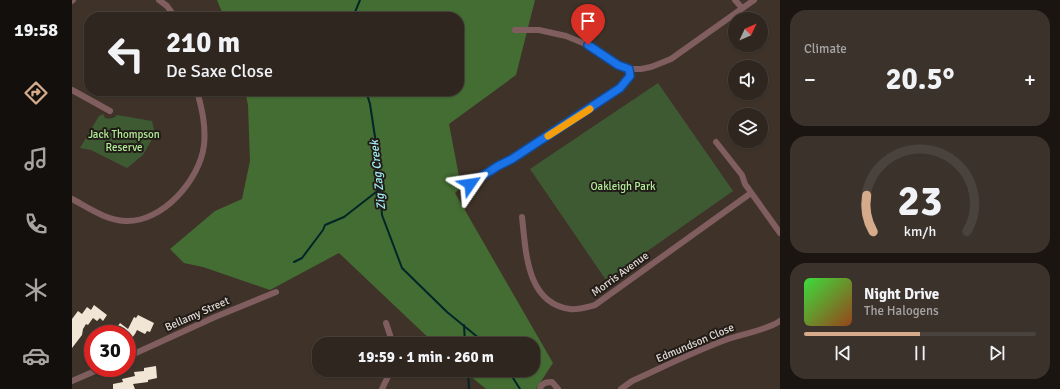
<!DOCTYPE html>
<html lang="en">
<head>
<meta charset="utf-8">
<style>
  body { margin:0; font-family:Signika,sans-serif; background:#3b322c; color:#f1f3f6; height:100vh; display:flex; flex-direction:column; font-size:15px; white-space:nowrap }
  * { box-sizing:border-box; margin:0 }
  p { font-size:13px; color:#a7a5a4 }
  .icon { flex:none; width:22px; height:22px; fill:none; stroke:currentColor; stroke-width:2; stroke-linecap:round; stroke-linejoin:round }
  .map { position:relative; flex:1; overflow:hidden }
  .side { display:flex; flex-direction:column; gap:10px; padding:10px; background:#1a1511; width:280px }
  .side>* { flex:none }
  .hud { position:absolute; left:12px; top:12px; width:380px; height:84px; border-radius:16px; box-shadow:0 1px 3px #0004,0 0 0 1px #4a433d; background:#2f261f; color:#f1f3f6; overflow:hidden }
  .needle { width:26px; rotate:46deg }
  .buttons { position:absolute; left:656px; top:12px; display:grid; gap:8px }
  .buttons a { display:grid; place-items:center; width:40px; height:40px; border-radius:50%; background:#2f261f; box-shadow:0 1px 3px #0004,0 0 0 1px #4a433d; font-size:20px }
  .speed { position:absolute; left:12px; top:325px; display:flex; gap:8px; font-size:20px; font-weight:700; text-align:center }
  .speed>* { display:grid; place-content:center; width:52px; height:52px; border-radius:50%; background:#2f261f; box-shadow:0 1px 3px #0004,0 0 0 1px #4a433d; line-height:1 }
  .speed .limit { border:6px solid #d22; background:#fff; color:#111 }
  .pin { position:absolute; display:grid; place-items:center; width:34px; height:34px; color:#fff; margin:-41px -17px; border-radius:50% 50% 50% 0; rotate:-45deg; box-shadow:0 0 4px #0007 }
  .pin .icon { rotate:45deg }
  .me { position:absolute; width:44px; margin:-22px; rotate:58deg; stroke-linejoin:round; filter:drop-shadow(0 0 3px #0008) }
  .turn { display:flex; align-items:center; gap:14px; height:84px; padding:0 16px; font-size:18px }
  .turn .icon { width:52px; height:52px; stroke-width:2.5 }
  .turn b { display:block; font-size:28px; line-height:34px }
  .big { font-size:30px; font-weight:800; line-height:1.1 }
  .side .widget { flex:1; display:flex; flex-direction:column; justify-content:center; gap:6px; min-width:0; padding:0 14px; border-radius:16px; background:#3b322c }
  .side .dial { align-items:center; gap:0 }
  .dial svg { height:104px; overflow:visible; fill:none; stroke:#4a433d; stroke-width:7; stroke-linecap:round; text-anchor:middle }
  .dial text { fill:#f1f3f6; stroke:none }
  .song { display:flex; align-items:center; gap:12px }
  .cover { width:48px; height:48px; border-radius:6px; background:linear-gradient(135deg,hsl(120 70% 55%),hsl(20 70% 35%)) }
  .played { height:4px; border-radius:2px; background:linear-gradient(90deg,#d6ab8b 50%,#4a433d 50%) }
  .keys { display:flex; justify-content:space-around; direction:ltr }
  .heat { display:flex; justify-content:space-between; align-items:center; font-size:22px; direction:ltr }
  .trip { position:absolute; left:240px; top:337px; width:228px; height:40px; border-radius:16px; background:#2f261f; box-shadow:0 1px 3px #0004,0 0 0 1px #4a433d; font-weight:800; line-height:40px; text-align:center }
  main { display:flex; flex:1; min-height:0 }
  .menu { display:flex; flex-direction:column; width:72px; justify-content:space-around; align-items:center; background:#130f0c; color:#a7a5a4 }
  .menu .icon { width:28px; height:28px }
  .menu .selected { color:#d6ab8b }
  .menu b { font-size:18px; color:#f1f3f6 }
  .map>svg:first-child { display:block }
  .green { fill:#3e5a33 }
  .forest { fill:#446d33 }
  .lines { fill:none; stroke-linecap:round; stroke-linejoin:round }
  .stream { stroke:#022528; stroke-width:2 }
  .building { fill:#f1e6d6 }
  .minor { stroke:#805e5f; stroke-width:6 }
  .route-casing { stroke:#114b97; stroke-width:10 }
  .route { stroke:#1a73e8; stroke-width:7 }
  .slow { stroke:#f59e0b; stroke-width:7 }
  .labels { text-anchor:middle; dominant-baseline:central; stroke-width:4; stroke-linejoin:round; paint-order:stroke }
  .park-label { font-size:11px; fill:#b0ed98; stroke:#221c18 }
  .street-label { font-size:11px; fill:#e1d9d3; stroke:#221c18 }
  .water-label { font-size:12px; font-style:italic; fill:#a3f1f8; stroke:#221c18 }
</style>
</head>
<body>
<main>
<nav class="menu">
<b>19:58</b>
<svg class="icon selected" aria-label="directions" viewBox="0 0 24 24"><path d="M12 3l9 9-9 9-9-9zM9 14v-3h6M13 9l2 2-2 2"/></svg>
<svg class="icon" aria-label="music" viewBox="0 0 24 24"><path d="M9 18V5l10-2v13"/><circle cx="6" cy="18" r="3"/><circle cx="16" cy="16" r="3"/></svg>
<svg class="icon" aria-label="phone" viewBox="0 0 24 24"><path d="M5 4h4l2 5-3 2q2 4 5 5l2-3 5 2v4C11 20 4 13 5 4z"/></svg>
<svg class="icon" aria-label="climate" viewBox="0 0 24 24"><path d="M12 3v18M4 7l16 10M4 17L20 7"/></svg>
<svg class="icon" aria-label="car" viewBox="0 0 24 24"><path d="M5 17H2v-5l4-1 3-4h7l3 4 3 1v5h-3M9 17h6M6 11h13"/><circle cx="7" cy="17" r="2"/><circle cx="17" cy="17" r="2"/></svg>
</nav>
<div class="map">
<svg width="708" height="389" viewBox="0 0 708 389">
  <rect width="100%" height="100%" fill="#3f3329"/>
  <g class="green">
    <path d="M586,83L661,191L534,280L458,169Z"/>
    <path d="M31,114L33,118C38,119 41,119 45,115L80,121L83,134L71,155L55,168L19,150L8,148L27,116Z"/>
  </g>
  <path class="forest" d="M145,0H463L444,75L377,124L389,187L383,193L481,363L464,389H414L391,370H461V344H363L267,253L198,290L131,267L112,263L98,249L143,211L170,199L178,161L176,105L173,91H387V17H152Z"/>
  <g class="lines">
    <g class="stream">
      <path d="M281,17L288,0"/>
      <path d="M294,91L298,104L303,137L310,215L330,268L375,312L414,344"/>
      <path d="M222,262L230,258L251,230L253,225L272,217L308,189"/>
      <path d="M392,325L393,344"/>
      <path d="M396,370L397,389"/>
      <path d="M436,370L448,389"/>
    </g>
  </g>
  <g class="building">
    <path d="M22,305L35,315L31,321L28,318L25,321L21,318L16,325L14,324L11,329L10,335L0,348V319L6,311L10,314L15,307L19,310Z"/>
    <path d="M66,315L82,323L78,332L75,331L73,334L65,330L63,334L59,339L55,336V334H48L43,330L48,323L56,329L62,317L64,318Z"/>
    <path d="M84,366L85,378L76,380V382L61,384L63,389H41V384L51,382L50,379L63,376L62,372L72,371V368Z"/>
  </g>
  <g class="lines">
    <g class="minor">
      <path d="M87,0L95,6L103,17"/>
      <path d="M663,0L670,8"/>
      <path d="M0,1L1,0"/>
      <path d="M443,30H467L494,36L516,45L546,65L557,69H569L579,67L599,59L682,0"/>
      <path d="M0,90L38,111"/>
      <path d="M644,142L670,175L673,184L708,233"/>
      <path d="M398,184L427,166L440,159L548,88L558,76L557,69"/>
      <path d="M0,199C17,208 34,220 53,221C90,223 128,180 132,145C134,126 130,109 125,91"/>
      <path d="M450,217C454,251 454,303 498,309C506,310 515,307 523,305L679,193"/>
      <path d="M314,323L321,344"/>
      <path d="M55,357L143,317L204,292"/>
      <path d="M0,381L30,368"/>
      <path d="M310,389L319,370"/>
      <path d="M468,389C469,383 474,382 480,382L486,389"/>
      <path d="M549,389L560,381C591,367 623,351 656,339C673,333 693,331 708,321"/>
    </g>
  </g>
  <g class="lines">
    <defs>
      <path id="route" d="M398,184L426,166L440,159L548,88L558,76L557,69L546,65L516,45"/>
    </defs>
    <use href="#route" class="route-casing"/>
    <use href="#route" class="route"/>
    <path class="slow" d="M476,136L518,109"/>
  </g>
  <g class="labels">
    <g class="park-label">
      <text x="52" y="134">Jack Thompson<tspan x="52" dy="13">Reserve</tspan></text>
      <text x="551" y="186">Oakleigh Park</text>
    </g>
    <g class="street-label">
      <text transform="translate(548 274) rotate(-36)">Morris Avenue</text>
      <text transform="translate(125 314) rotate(-24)">Bellamy Street</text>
      <text transform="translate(623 343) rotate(-23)">Edmundson Close</text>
    </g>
    <g class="water-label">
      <text transform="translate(306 175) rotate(-96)">Zig Zag Creek</text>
    </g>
  </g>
</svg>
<div class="buttons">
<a><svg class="needle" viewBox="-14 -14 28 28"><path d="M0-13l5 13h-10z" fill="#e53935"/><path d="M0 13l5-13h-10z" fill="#a7a5a4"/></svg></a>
<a><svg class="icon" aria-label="sound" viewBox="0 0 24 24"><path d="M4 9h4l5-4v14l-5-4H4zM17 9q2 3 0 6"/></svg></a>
<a><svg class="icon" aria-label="layers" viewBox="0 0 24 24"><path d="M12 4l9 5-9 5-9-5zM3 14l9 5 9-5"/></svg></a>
</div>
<div class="speed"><div class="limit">30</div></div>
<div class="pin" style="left:516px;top:45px;background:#d93025"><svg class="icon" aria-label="arrive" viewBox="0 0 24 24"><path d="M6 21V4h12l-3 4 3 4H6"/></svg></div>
<svg class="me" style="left:398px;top:184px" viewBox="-20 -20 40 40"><path d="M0-17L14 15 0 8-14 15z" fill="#1a73e8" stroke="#fff" stroke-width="4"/></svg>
<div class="trip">19:59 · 1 min · 260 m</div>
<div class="hud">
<div class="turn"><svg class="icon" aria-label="left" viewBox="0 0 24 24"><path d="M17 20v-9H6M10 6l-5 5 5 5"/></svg><div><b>210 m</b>De Saxe Close</div></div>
</div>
</div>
<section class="side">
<div class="widget"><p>Climate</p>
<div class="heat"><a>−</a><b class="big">20.5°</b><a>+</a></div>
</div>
<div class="widget dial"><svg viewBox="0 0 100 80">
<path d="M14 69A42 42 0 1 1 86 69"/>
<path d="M14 69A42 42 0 0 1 9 41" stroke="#d6ab8b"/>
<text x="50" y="56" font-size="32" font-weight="700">23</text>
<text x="50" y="72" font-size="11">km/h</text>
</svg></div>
<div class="widget">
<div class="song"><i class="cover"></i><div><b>Night Drive</b><p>The Halogens</p></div></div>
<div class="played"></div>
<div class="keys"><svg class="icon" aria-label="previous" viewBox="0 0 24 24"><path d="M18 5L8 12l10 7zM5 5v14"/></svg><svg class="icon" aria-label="pause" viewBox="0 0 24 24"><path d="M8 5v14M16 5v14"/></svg><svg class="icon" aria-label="next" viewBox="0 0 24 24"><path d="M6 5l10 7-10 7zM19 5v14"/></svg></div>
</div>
</section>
</main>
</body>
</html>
